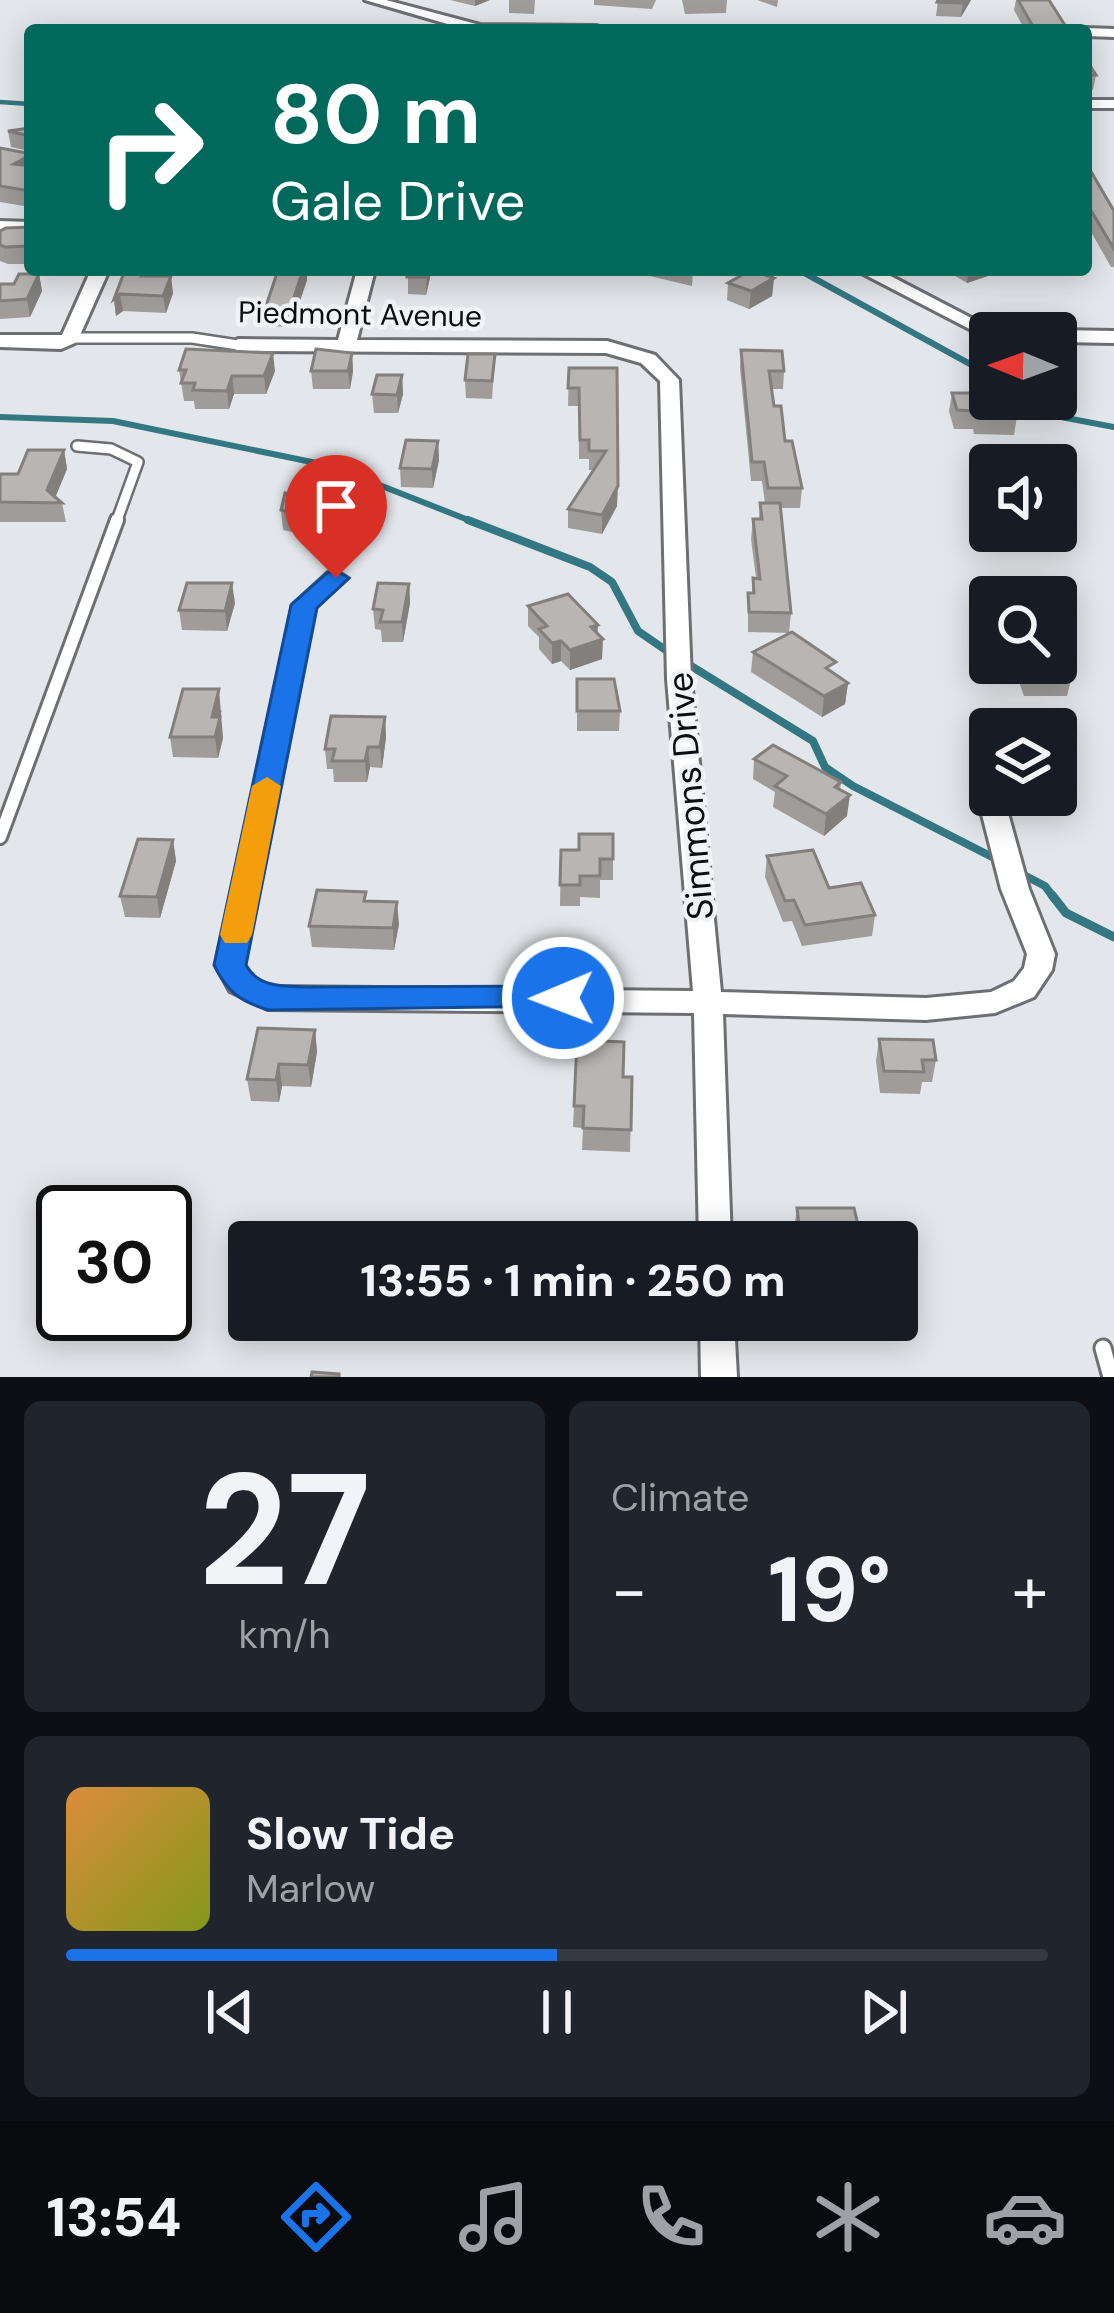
<!DOCTYPE html>
<html lang="en">
<head>
<meta charset="utf-8">
<style>
  body { margin:0; font-family:"DM Sans",sans-serif; background:#20242c; color:#f1f3f6; height:100vh; display:flex; flex-direction:column; font-size:45px; white-space:nowrap }
  * { box-sizing:border-box; margin:0 }
  p { font-size:39px; color:#9ea1a6 }
  .icon { flex:none; width:66px; height:66px; fill:none; stroke:currentColor; stroke-width:2; stroke-linecap:round; stroke-linejoin:round }
  .map { position:relative; height:1377px; overflow:hidden }
  .drawer { display:flex; flex-direction:column; gap:24px; padding:24px; background:#0d0f14; flex:1 }
  .drawer>* { flex:none }
  .guide { position:absolute; left:24px; top:24px; width:1068px; height:252px; border-radius:12px; box-shadow:0 6px 30px #0003; background:#00695c; color:#fff; overflow:hidden }
  .needle { width:78px; rotate:271deg }
  .controls { position:absolute; left:969px; top:312px; display:grid; gap:24px }
  .controls a { display:grid; place-items:center; width:108px; height:108px; border-radius:12px; background:#171b24; box-shadow:0 6px 30px #0003; font-size:60px }
  .speed { position:absolute; left:36px; top:1185px; display:flex; gap:24px; font-size:60px; font-weight:700; text-align:center }
  .speed>* { display:grid; place-content:center; width:156px; height:156px; border-radius:50%; background:#171b24; box-shadow:0 6px 30px #0003; line-height:1 }
  .speed .limit { border:6px solid #111; border-radius:18px; background:#fff; color:#111 }
  .pin { position:absolute; display:grid; place-items:center; width:102px; height:102px; color:#fff; margin:-123px -51px; border-radius:50% 50% 50% 0; rotate:-45deg; box-shadow:0 0 12px #0007 }
  .pin .icon { rotate:45deg }
  .me { position:absolute; width:132px; margin:-66px; rotate:269deg; stroke-linejoin:round; filter:drop-shadow(0 0 9px #0008) }
  .turn { display:flex; align-items:center; gap:42px; height:252px; padding:0 48px; font-size:54px }
  .turn .icon { width:156px; height:156px; stroke-width:2.5 }
  .turn b { display:block; font-size:84px; line-height:102px }
  .big { font-size:90px; font-weight:800; line-height:1.1 }
  .drawer .tile { flex:1; display:flex; flex-direction:column; justify-content:center; gap:18px; min-width:0; padding:0 42px; border-radius:18px; background:#20242c }
  .drawer .dial { align-items:center; gap:0 }
  .dial b { font-size:156px; line-height:1 }
  .song { display:flex; align-items:center; gap:36px }
  .cover { width:144px; height:144px; border-radius:18px; background:linear-gradient(135deg,hsl(30 70% 55%),hsl(70 70% 35%)) }
  .played { height:12px; border-radius:6px; background:linear-gradient(90deg,#1a73e8 50%,#363941 50%) }
  .keys { display:flex; justify-content:space-around; direction:ltr }
  .heat { display:flex; justify-content:space-between; align-items:center; font-size:66px; direction:ltr }
  .drawer .tiles { flex:1; display:grid; gap:24px; grid-template-columns:1fr 1fr }
  .tile:last-child { grid-column:span 2 }
  .trip { position:absolute; left:228px; top:1221px; width:690px; height:120px; border-radius:12px; background:#171b24; box-shadow:0 6px 30px #0003; font-weight:800; line-height:120px; text-align:center }
  .dock { display:flex; height:192px; justify-content:space-around; align-items:center; background:#090b0e; color:#9ea1a6 }
  .dock .icon { width:84px; height:84px }
  .dock .active { color:#1a73e8 }
  .dock b { font-size:54px; color:#f1f3f6 }
  .map>svg:first-child { display:block }
  .lines { fill:none; stroke-linecap:round; stroke-linejoin:round }
  .stream-far3 { stroke:#337782; stroke-width:4.5 }
  .stream-far2 { stroke:#337782; stroke-width:6 }
  .stream-far1 { stroke:#337782; stroke-width:8 }
  .stream { stroke:#337782; stroke-width:9 }
  .service-far2-casing { stroke:#6d6f73; stroke-width:14 }
  .service-far1-casing { stroke:#6d6f73; stroke-width:18 }
  .service-casing { stroke:#6d6f73; stroke-width:21 }
  .minor-casing { stroke:#6d6f73; stroke-width:6 }
  .service-far2 { stroke:#fff; stroke-width:9 }
  .service-far1 { stroke:#fff; stroke-width:12 }
  .service { stroke:#fff; stroke-width:15 }
  .minor { fill:#fff; fill-rule:evenodd }
  .wall { fill:#9f9c99 }
  .shaded-wall { fill:#827f7d }
  .building { fill:#b9b5b2; stroke:#827f7d; stroke-width:3 }
  .route { fill:#1a73e8; stroke:#114b97; stroke-width:3 }
  .slow { fill:#f59e0b }
  .labels { text-anchor:middle; dominant-baseline:central; stroke-width:9; stroke-linejoin:round; paint-order:stroke }
  .far-street-label { font-size:30px; fill:#0c0d0e; stroke:#f1f3f7 }
  .street-label { font-size:36px; fill:#0c0d0e; stroke:#f1f3f7 }
</style>
</head>
<body>
<div class="map">
<svg width="1114" height="1377" viewBox="0 0 1114 1377">
  <rect width="100%" height="100%" fill="#e3e6ea"/>
  <g class="lines">
    <path class="stream-far3" d="M0,102L30,104"/>
    <g class="stream-far2">
      <path d="M799,270L990,375"/>
      <path d="M1030,399L1061,417L1114,427"/>
      <path d="M0,417L113,421L331,466L476,523"/>
    </g>
    <g class="stream-far1">
      <path d="M468,520L590,567L612,582L638,631L670,653"/>
      <path d="M683,661L813,741L825,767L853,786L1000,861"/>
      <path d="M1018,872L1045,886L1054,898"/>
    </g>
    <path class="stream" d="M1052,895L1066,913L1114,937"/>
    <defs>
      <g id="service-far2">
        <path d="M70,338H192L238,345"/>
        <path d="M77,446L111,449L138,462L116,523"/>
      </g>
      <path id="service-far1" d="M0,837L117,520"/>
      <path id="service" d="M1103,1348L1111,1377"/>
      <g id="minor">
        <path d="M365,0H386L480,25L597,26L604,30H468Z"/>
        <path d="M1086,28L1114,29V37L1086,36V30H1081Z"/>
        <rect x="1086" y="100" width="28" height="8"/>
        <path d="M0,221L30,222V232L0,231Z"/>
        <path d="M91,270H109L77,342L61,349L0,347V335H62Z"/>
        <path d="M357,270H375L357,340L607,341L655,355L679,380L691,679L721,992L926,998L991,992L1014,981L1024,968L1027,954L1001,889L977,795L990,787V795H1003L1029,889L1055,954L1052,970L1034,997L995,1013L926,1020L723,1014L731,1242H699L694,1013L268,1009L230,991L216,965L293,605L328,573L336,571L347,578L315,607L244,965L250,977L272,987L693,991L667,679L660,381L641,363L606,353L238,351L229,345L238,339L338,340Z"/>
        <path d="M856,270H879L1000,333L985,337Z"/>
        <path d="M1056,330L1114,331V343L1056,342V333H1049Z"/>
        <path d="M700,1320H734L737,1377H701Z"/>
      </g>
    </defs>
    <use href="#service-far2" class="service-far2-casing"/>
    <use href="#service-far1" class="service-far1-casing"/>
    <use href="#service" class="service-casing"/>
    <use href="#minor" class="minor-casing"/>
    <use href="#service-far2" class="service-far2"/>
    <use href="#service-far1" class="service-far1"/>
    <use href="#service" class="service"/>
    <use href="#minor" class="minor"/>
  </g>
  <g class="wall">
    <path d="M450,0H490L475,6Z"/>
    <path d="M509,0H535L534,14L509,13Z"/>
    <path d="M594,0H656L652,9L594,5Z"/>
    <path d="M682,0H727L726,13L685,14Z"/>
    <path d="M757,0H778L777,7Z"/>
    <path d="M938,0H971L961,17L936,16Z"/>
    <path d="M1016,0H1049L1068,30H1025L1014,10Z"/>
    <path d="M1086,59L1096,75L1093,90H1086Z"/>
    <path d="M30,128V207L0,202V148L26,153L29,151L11,147L8,131Z"/>
    <path d="M1086,163L1114,211V267H1111L1086,223Z"/>
    <path d="M30,227V264H8L0,261V231Z"/>
    <path d="M125,270L168,276L173,293L166,313L123,311L116,316L114,299Z"/>
    <path d="M278,270H307V280L291,327L267,326L265,309Z"/>
    <path d="M408,270H442V275L431,273L426,295L408,294Z"/>
    <path d="M624,270H693L692,286Z"/>
    <path d="M945,270H998L997,273L967,283Z"/>
    <path d="M39,274L42,291L30,317L0,319V284H14Z"/>
    <path d="M774,278L772,296L749,309L727,300L728,283Z"/>
    <path d="M741,350L784,371L783,389H771L774,406L802,488L800,508H781L791,613L789,633L748,632V593H752L753,578H756L751,539L753,519H759L760,503H765L762,481H751L740,368Z"/>
    <path d="M352,353L353,371L350,389H313L311,371Z"/>
    <path d="M495,354L492,399L466,398L465,380Z"/>
    <path d="M569,368H617V506L602,534L568,528V509L593,470H589V459H579V406H568Z"/>
    <path d="M179,370L275,371L266,394H234L229,409H195L194,401H184Z"/>
    <path d="M402,375L403,394L398,413H374L372,394Z"/>
    <path d="M952,393L1017,416L1014,435L974,434L973,429H954L949,411Z"/>
    <path d="M438,441L439,460L433,488L401,487L400,468Z"/>
    <path d="M64,450L67,469L55,497L62,503L66,522H0V474H18Z"/>
    <path d="M281,510L362,530L349,545L283,530Z"/>
    <path d="M409,584L410,603L403,642H382L381,630L375,629L373,609Z"/>
    <path d="M235,603L227,631L182,630L179,610Z"/>
    <path d="M528,606L598,634L602,659L570,670L561,661L552,664L539,649V637L528,626Z"/>
    <path d="M989,640L990,663H1056L1072,676L1067,696H1024L1019,682H991L985,661Z"/>
    <path d="M753,652L835,675L848,683L845,704L822,717L751,672Z"/>
    <path d="M577,679L620,711L619,731H577Z"/>
    <path d="M222,710L220,718L223,738L218,758L173,757L170,737Z"/>
    <path d="M385,717L386,737L382,768L370,767L367,782H334L333,769H327L325,749Z"/>
    <path d="M754,759L841,782L840,790L847,816L824,836L773,807L775,792L753,779Z"/>
    <path d="M613,834V880H600V898L580,897V906H560L561,850H579Z"/>
    <path d="M173,840L176,861L160,918L125,917L120,896Z"/>
    <path d="M767,856L829,888L875,915L872,936L802,946L792,921L783,922L765,877Z"/>
    <path d="M367,901L399,924L394,950L312,947L309,926Z"/>
    <path d="M315,1030L317,1052L311,1087L282,1086L279,1102L251,1101L247,1079Z"/>
    <path d="M879,1039L936,1060L932,1082H922L920,1094L880,1093L876,1061Z"/>
    <path d="M623,1077H632L630,1152L582,1150L583,1128L573,1127L574,1106Z"/>
    <path d="M797,1208L862,1242H795L794,1230Z"/>
  </g>
  <g class="shaded-wall">
    <path d="M475,0H490L475,6Z"/>
    <path d="M965,0H971L961,17L963,3Z"/>
    <path d="M30,155V173L14,164Z"/>
    <path d="M151,270H176L146,293L143,276Z"/>
    <path d="M303,270H307V280L291,327L290,309Z"/>
    <path d="M427,270H430L431,273L426,295Z"/>
    <path d="M968,270H998L997,273L967,283Z"/>
    <path d="M39,274L42,291L30,317L27,299Z"/>
    <path d="M171,276L173,293L166,313L163,296Z"/>
    <path d="M774,278L772,296L749,309L751,291Z"/>
    <path d="M120,294L123,311L116,316L114,299Z"/>
    <path d="M273,353L275,371L266,394L264,376Z"/>
    <path d="M352,353L353,371L350,389L348,371Z"/>
    <path d="M402,375L403,394L398,413L397,395Z"/>
    <path d="M232,376L234,394L229,409L227,391Z"/>
    <path d="M438,441L439,460L433,488L432,469Z"/>
    <path d="M64,450L67,469L53,503L47,490Z"/>
    <path d="M618,486L617,506L602,534V515Z"/>
    <path d="M361,510L362,530L349,545L347,525Z"/>
    <path d="M232,583L235,603L227,631L225,611Z"/>
    <path d="M409,584L410,603L403,642L402,622Z"/>
    <path d="M598,625L597,641L603,639L602,659L570,670V650L591,627Z"/>
    <path d="M561,641V661L552,664V643Z"/>
    <path d="M848,683L845,704L822,717L824,696Z"/>
    <path d="M219,689L223,738L218,758L212,717Z"/>
    <path d="M385,717L386,737L382,768L380,747Z"/>
    <path d="M368,747L370,767L367,782L365,761Z"/>
    <path d="M850,795L847,816L824,836L826,814Z"/>
    <path d="M173,840L176,861L160,918L157,897Z"/>
    <path d="M397,902L399,924L394,950L393,928Z"/>
    <path d="M315,1030L317,1052L311,1087L308,1065Z"/>
    <path d="M279,1064L282,1086L279,1102L276,1080Z"/>
  </g>
  <g class="building">
    <path d="M938,0H965L963,3L937,2Z"/>
    <path d="M1018,0H1049L1068,30H1035Z"/>
    <path d="M1086,59L1096,75H1086Z"/>
    <path d="M30,128V136L8,131Z"/>
    <path d="M0,148L26,153L30,150V155L14,164L30,166V191L0,186Z"/>
    <path d="M1086,163L1114,211V249L1086,202Z"/>
    <path d="M30,227V246L5,247L0,245V231L6,228Z"/>
    <path d="M125,270H151L143,276H171L163,296L120,294L114,299Z"/>
    <path d="M278,270H303L290,309H265Z"/>
    <path d="M408,270H427L425,277H407Z"/>
    <path d="M751,270L774,278L751,291L728,283Z"/>
    <path d="M19,274H39L27,299L0,301V284H14Z"/>
    <path d="M186,349L273,353L264,376H232L227,391L193,390L195,383H181L186,370H179Z"/>
    <path d="M316,349L352,353L348,371H311Z"/>
    <path d="M741,350L782,351L784,371H769L774,406H781L785,441H792L802,488H768L764,462H752Z"/>
    <path d="M468,354H495L492,381L465,380Z"/>
    <path d="M569,368H617L618,486L602,515L568,509L606,451H589V440H580L579,388H568Z"/>
    <path d="M377,375H402L397,395L372,394Z"/>
    <path d="M952,393H990V399H1011L1017,416L977,415L976,411L957,410Z"/>
    <path d="M406,440L438,441L432,469L400,468Z"/>
    <path d="M28,450H64L47,490L62,503L0,502V474H18Z"/>
    <path d="M285,493L361,510L347,525L281,510Z"/>
    <path d="M760,503H780L791,613L749,612L748,593H754L753,578L760,579L753,519H762Z"/>
    <path d="M187,583H232L225,611L179,610Z"/>
    <path d="M378,583L409,584L402,622H380L383,610L373,609Z"/>
    <path d="M568,594L598,625L591,627L603,639L570,650L561,641L552,643L539,629L547,626L528,606Z"/>
    <path d="M1056,630L1072,676L1028,675L1024,663H1056Z"/>
    <path d="M792,632L836,662L826,668L848,683L824,696L753,652Z"/>
    <path d="M577,679H614L620,711H577Z"/>
    <path d="M183,689H219L212,717H220L215,737H170Z"/>
    <path d="M331,716L385,717L380,747H368L365,761H332L335,749H325Z"/>
    <path d="M773,745L841,782L835,787L850,795L826,814L775,786L787,776L754,759Z"/>
    <path d="M579,834H613V859H600V876H580V885H560L561,850H579Z"/>
    <path d="M138,839L173,840L157,897L120,896Z"/>
    <path d="M813,850L829,888L861,883L875,915L805,925L794,900L785,901L767,856Z"/>
    <path d="M317,890L366,892L364,901L397,902L393,928L309,926Z"/>
    <path d="M258,1028L315,1030L308,1065L279,1064L276,1080L247,1079Z"/>
    <path d="M879,1039L933,1040L936,1060H922L924,1072L884,1071Z"/>
    <path d="M577,1040L624,1042L623,1077H632L631,1130L583,1128L584,1106H574Z"/>
    <path d="M797,1208H854L862,1242H801Z"/>
    <path d="M312,1372L339,1374V1377H311Z"/>
  </g>
  <path class="route" d="M336,571L349,578L317,608L246,965C259,989 286,986 310,987L563,986L574,989L579,998L574,1006L268,1010C240,1001 227,992 214,965L291,605L327,573Z"/>
  <path class="slow" d="M267,777L281,786L252,935L247,943H225L220,935L252,786Z"/>
  <g class="labels">
    <g class="far-street-label">
      <text transform="translate(360 314) rotate(1)">Piedmont Avenue</text>
    </g>
    <g class="street-label">
      <text transform="translate(690 796) rotate(-95)">Simmons Drive</text>
    </g>
  </g>
</svg>
<div class="controls">
<a><svg class="needle" viewBox="-14 -14 28 28"><path d="M0-13l5 13h-10z" fill="#e53935"/><path d="M0 13l5-13h-10z" fill="#9ea1a6"/></svg></a>
<a><svg class="icon" aria-label="sound" viewBox="0 0 24 24"><path d="M4 9h4l5-4v14l-5-4H4zM17 9q2 3 0 6"/></svg></a>
<a><svg class="icon" aria-label="search" viewBox="0 0 24 24"><circle cx="10" cy="10" r="6"/><path d="M15 15l6 6"/></svg></a>
<a><svg class="icon" aria-label="layers" viewBox="0 0 24 24"><path d="M12 4l9 5-9 5-9-5zM3 14l9 5 9-5"/></svg></a>
</div>
<div class="speed"><div class="limit">30</div></div>
<div class="pin" style="left:336px;top:578px;background:#d93025"><svg class="icon" aria-label="arrive" viewBox="0 0 24 24"><path d="M6 21V4h12l-3 4 3 4H6"/></svg></div>
<svg class="me" style="left:563px;top:998px" viewBox="-20 -20 40 40"><circle r="17" fill="#1a73e8" stroke="#fff" stroke-width="3"/><path d="M0-11L8 9 0 5-8 9z" fill="#fff"/></svg>
<div class="trip">13:55 · 1 min · 250 m</div>
<div class="guide">
<div class="turn"><svg class="icon" aria-label="right" viewBox="0 0 24 24"><path d="M7 20v-9h11M14 6l5 5-5 5"/></svg><div><b>80 m</b>Gale Drive</div></div>
</div>
</div>
<section class="drawer">
<div class="tiles">
<div class="tile dial"><b>27</b><p>km/h</p></div>
<div class="tile"><p>Climate</p>
<div class="heat"><a>−</a><b class="big">19°</b><a>+</a></div>
</div>
<div class="tile">
<div class="song"><i class="cover"></i><div><b>Slow Tide</b><p>Marlow</p></div></div>
<div class="played"></div>
<div class="keys"><svg class="icon" aria-label="previous" viewBox="0 0 24 24"><path d="M18 5L8 12l10 7zM5 5v14"/></svg><svg class="icon" aria-label="pause" viewBox="0 0 24 24"><path d="M8 5v14M16 5v14"/></svg><svg class="icon" aria-label="next" viewBox="0 0 24 24"><path d="M6 5l10 7-10 7zM19 5v14"/></svg></div>
</div>
</div>
</section>
<nav class="dock">
<b>13:54</b>
<svg class="icon active" aria-label="directions" viewBox="0 0 24 24"><path d="M12 3l9 9-9 9-9-9zM9 14v-3h6M13 9l2 2-2 2"/></svg>
<svg class="icon" aria-label="music" viewBox="0 0 24 24"><path d="M9 18V5l10-2v13"/><circle cx="6" cy="18" r="3"/><circle cx="16" cy="16" r="3"/></svg>
<svg class="icon" aria-label="phone" viewBox="0 0 24 24"><path d="M5 4h4l2 5-3 2q2 4 5 5l2-3 5 2v4C11 20 4 13 5 4z"/></svg>
<svg class="icon" aria-label="climate" viewBox="0 0 24 24"><path d="M12 3v18M4 7l16 10M4 17L20 7"/></svg>
<svg class="icon" aria-label="car" viewBox="0 0 24 24"><path d="M5 17H2v-5l4-1 3-4h7l3 4 3 1v5h-3M9 17h6M6 11h13"/><circle cx="7" cy="17" r="2"/><circle cx="17" cy="17" r="2"/></svg>
</nav>
</body>
</html>
